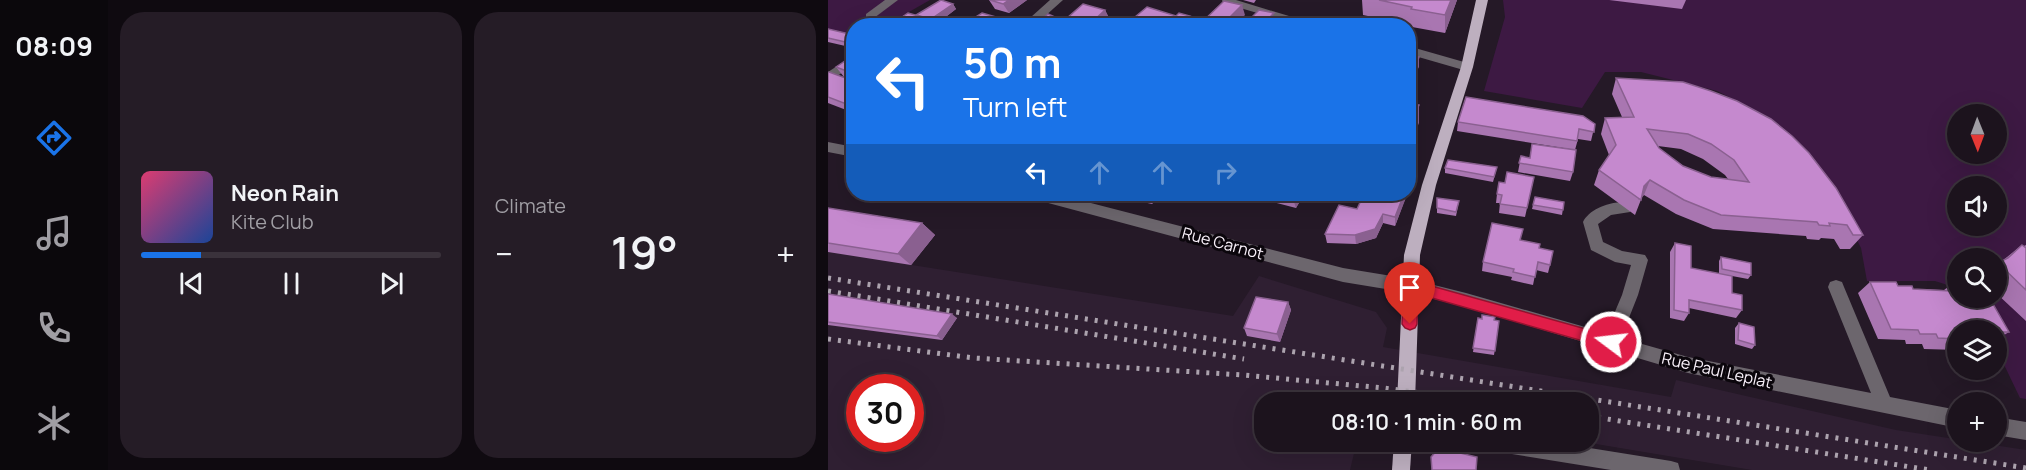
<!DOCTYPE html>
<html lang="en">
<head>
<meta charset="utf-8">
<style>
  body { margin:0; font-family:Manrope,sans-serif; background:#251c26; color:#f1f3f6; height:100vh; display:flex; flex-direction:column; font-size:22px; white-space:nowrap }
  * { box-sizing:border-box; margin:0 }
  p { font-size:20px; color:#a09ea4 }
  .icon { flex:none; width:33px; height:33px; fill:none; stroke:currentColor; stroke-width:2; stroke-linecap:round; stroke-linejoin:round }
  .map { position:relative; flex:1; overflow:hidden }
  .details { display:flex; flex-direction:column; gap:12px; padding:12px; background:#0f0a10; width:720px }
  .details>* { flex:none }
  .top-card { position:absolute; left:18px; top:18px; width:570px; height:183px; border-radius:24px; box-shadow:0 6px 24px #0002,0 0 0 2px #3a323b; background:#1a73e8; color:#fff; overflow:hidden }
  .needle { width:39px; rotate:179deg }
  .buttons { position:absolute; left:1119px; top:104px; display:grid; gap:12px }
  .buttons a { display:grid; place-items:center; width:60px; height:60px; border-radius:50%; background:#1c131d; box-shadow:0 6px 24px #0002,0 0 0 2px #3a323b; font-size:30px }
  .speed { position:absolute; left:18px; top:374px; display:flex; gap:12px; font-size:30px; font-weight:700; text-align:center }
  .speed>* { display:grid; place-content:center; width:78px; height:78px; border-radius:50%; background:#1c131d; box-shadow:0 6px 24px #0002,0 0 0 2px #3a323b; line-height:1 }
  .speed .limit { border:9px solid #d22; background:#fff; color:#111 }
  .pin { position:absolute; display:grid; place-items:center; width:51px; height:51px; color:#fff; margin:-62px -26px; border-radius:50% 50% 50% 0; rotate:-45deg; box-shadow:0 0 6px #0007 }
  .pin .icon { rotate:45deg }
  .me { position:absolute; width:66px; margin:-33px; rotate:285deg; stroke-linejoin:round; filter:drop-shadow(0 0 4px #0008) }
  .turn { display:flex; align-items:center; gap:21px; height:126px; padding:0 18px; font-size:27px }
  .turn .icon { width:78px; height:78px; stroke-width:2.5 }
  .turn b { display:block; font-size:42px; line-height:51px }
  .lanes { display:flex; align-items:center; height:57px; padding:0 18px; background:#0003; justify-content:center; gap:30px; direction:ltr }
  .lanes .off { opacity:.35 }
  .big { font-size:45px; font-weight:600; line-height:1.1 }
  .details .tile { flex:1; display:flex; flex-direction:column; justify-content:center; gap:9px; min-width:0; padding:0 21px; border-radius:24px; background:#251c26 }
  .song { display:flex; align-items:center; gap:18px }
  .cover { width:72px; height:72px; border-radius:9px; background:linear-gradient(135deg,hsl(340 70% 55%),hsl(220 70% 35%)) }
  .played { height:6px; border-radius:3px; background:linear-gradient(90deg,#1a73e8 20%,#3a323b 20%) }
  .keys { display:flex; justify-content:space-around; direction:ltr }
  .heat { display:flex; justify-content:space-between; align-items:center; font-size:33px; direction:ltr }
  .details .tiles { flex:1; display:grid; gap:12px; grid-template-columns:repeat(2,1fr) }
  .trip { position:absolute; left:426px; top:392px; width:345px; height:60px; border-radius:24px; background:#1c131d; box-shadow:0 6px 24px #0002,0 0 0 2px #3a323b; font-weight:600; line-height:60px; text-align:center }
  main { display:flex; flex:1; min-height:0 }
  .dock { display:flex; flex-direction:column; width:108px; justify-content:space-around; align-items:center; background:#0b080c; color:#a09ea4 }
  .dock .icon { width:42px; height:42px }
  .dock .on { color:#1a73e8 }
  .dock b { font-size:27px; color:#f1f3f6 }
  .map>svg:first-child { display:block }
  .built { fill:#2f1f32; fill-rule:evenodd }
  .green { fill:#3d1943; fill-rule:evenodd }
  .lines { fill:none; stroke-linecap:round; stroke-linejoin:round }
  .minor { fill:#6c666d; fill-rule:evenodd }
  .major { fill:#bdafbf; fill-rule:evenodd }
  .rail { stroke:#aca3ae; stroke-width:5; stroke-dasharray:3 7; stroke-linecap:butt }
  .wall { fill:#a976b1; fill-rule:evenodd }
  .shaded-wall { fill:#8a6090 }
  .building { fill:#c589ce; stroke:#8a6090; stroke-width:1.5; fill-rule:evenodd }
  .route { fill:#e11d48; stroke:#92132f; stroke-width:1.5 }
  .labels { text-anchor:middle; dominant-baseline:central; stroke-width:6; stroke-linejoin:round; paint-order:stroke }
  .street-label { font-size:16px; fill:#faf2fb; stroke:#0b060c }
</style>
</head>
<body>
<main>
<nav class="dock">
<b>08:09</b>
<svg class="icon on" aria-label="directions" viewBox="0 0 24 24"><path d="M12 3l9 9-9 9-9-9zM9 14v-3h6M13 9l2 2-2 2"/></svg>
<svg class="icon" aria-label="music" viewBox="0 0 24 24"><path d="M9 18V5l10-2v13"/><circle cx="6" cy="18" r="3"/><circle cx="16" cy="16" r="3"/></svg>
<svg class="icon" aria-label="phone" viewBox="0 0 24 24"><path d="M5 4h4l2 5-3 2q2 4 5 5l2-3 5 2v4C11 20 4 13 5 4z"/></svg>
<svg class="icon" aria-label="climate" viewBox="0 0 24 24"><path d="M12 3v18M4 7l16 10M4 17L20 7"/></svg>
</nav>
<section class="details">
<div class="tiles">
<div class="tile">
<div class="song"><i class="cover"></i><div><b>Neon Rain</b><p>Kite Club</p></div></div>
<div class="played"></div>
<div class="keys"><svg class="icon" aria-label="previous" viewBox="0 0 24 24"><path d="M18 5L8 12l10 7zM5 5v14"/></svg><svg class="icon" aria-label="pause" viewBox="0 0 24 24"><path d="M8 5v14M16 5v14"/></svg><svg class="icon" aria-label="next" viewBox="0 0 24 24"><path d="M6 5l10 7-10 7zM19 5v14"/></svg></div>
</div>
<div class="tile"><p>Climate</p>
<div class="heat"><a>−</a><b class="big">19°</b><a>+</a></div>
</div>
</div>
</section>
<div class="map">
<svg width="1198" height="470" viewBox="0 0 1198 470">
  <rect width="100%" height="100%" fill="#251927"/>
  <path class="built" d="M0,214L107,235L84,265L405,316L431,276L548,312L559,328L555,347L843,397L848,380L1068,430L1198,450V470H924L750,441H760V402H436V441H529L522,470H0ZM32,387H82V438H32Z"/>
  <g class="green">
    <path d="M0,0H102L58,25L26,26L25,37L0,32Z"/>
    <path d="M675,0H1198V399L1192,398L1169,350L1168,330L1141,297H1168V258H1130L1129,288L1107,281H1039L1033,248L1005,193L982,154L941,117L889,91L813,72H777L754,108L656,91L677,17ZM1130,114H1168V153H1130ZM1130,186H1168V225H1130Z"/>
  </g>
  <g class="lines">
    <g class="minor">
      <path d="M57,0H70L46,18H38V14Z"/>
      <path d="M222,0H235L206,26H193Z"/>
      <path d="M394,0H408L494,26H474L395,3Z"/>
      <path d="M580,46L643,64L645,67L639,71L580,54Z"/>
      <path d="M26,55V65L0,82V72Z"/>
      <path d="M0,142L26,147V157L0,152Z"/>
      <path d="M202,194H228L515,268L582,279L638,293L778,333L794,295L803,265L787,262L763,250L755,222C762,208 787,199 802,204L804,208L802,212L783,215L770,224L775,242L794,251L817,255L820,260L810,295L793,338L860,357L1043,393L1000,287L1002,282L1008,280L1014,282L1016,287L1062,397L1130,410V428L860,373L638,307L582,293L515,282L209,200L204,198Z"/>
      <path d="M1168,417L1198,422V440L1168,435Z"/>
      <path d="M650,441H718L843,461L850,463L852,470H783L659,450L652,447Z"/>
    </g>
    <g class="major">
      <path d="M648,0H660L645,67L608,185L592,255L587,402H569L576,255L594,185L633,67Z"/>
      <path d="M566,441H584L582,470H564Z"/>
    </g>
    <g class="rail">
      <path d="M0,278L1198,468"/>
      <path d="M0,291L416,359"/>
      <path d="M0,339L146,358L415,375L556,388L659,402"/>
      <path d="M760,416L1102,470"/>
    </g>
  </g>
  <g class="wall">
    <path d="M161,0H199L181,13L167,9Z"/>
    <path d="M415,0H428L426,3Z"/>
    <path d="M534,0H629L617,33L584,27V25L535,15Z"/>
    <path d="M781,0H858L854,9Z"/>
    <path d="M125,4L128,9L111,22L125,26H72L68,21Z"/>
    <path d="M277,10L280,16L268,26H248L241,24L238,19Z"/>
    <path d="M146,18L171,22L165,26H155L149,23Z"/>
    <path d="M0,29L26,35V48L0,42Z"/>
    <path d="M26,55V80L16,77L8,67Z"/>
    <path d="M580,55L591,66L584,85H580Z"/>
    <path d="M0,73L26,81V113L0,103Z"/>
    <path d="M788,78L1035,235L1022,249H1012L1006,239L993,238L991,240L979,239L978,236L885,229L848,214L816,195L814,197L807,215L766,185L771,170L781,155L773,134L777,118L794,117L784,94ZM830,146L853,149L875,159L897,175L900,179L883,177L855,166L831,148Z"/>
    <path d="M630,122L767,124L763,141L750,139L747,150L745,172L742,181L690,172L693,156L702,158L742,149L629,131Z"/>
    <path d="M580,161L587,172L583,182L580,181Z"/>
    <path d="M669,167L665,182L617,173V168Z"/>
    <path d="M706,177L697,217L671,213L672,203H668L669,194L677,183Z"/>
    <path d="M278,194H332L324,204Z"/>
    <path d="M435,194H476L468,208L437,200Z"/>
    <path d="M536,194H579L567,226L555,223L548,238L528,244L499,243L497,234L529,209Z"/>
    <path d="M707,197L736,202L734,215L704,209Z"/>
    <path d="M609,198L631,201L628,216L609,213Z"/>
    <path d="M0,208L94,223L107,235L83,265L0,252Z"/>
    <path d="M692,240L711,248L722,265L720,273L708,270L705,285L683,280L684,277L654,271L655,262Z"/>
    <path d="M847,243L863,268L891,274V261L893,257L923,275L920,279L904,276V293L914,310L908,318L861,308V313L856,321L842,318V252Z"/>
    <path d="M1194,245L1196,246L1198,245V321L1168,293V264L1174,261Z"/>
    <path d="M1042,282L1085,289L1116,290L1120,287L1181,332L1168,340V330H1130V350L1096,349L1094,344H1078L1077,340L1050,339L1030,293Z"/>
    <path d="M0,294L129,318L114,340L0,325Z"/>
    <path d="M460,302L463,310L452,342L419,336L416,328Z"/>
    <path d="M650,318L671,321L666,355L645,352Z"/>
    <path d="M911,323L927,345L924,349L907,344V328Z"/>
  </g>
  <g class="shaded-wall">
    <path d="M181,0H199L181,13L175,4Z"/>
    <path d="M623,0H629L617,33V15Z"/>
    <path d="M125,4L128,9L106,26L100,22Z"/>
    <path d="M414,5L417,15L406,26H393Z"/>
    <path d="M277,10L280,16L268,26H262L261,25Z"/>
    <path d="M362,16L365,26H351Z"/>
    <path d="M168,17L171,22L165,26H161L159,23Z"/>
    <path d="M227,17L230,22L225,25L222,20Z"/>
    <path d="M591,57V66L584,85V76Z"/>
    <path d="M26,69V77L21,72Z"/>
    <path d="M591,105V123L580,148V129Z"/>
    <path d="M587,163V172L583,182V173Z"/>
    <path d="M822,180L816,195L810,200L816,186Z"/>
    <path d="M320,194H332L324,204L319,195Z"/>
    <path d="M469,194H476L468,208L465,199Z"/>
    <path d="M576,194H579V195L567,226V217Z"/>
    <path d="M555,214V223L548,238L528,244L527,235Z"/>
    <path d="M94,223L107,235L83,265L70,254Z"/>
    <path d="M460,302L463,310L452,342L449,334Z"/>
    <path d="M124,314L129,318L114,340L109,336Z"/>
  </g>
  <g class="building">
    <path d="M113,0L125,4L103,19L88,15Z"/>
    <path d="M162,0H181L175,4Z"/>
    <path d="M551,0H623L617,15L583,9L584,7Z"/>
    <path d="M396,1L414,5L393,26H370Z"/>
    <path d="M255,4L277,10L261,25L238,19Z"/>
    <path d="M319,7L348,16L351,13L362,16L351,26H312L301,22Z"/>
    <path d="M431,10L446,13L443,16L482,25L415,26Z"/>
    <path d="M80,13L125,26H83L68,21Z"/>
    <path d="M154,13L168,17L159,23L146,18Z"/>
    <path d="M220,14L227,17L222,20L227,22L222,26H218L210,23Z"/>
    <path d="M227,22L237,26H222Z"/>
    <path d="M0,29L26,35V44L0,38Z"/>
    <path d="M26,55V69L21,72L8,67Z"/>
    <path d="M580,55L591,57L584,76L580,75Z"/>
    <path d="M1,72L26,81V107L0,97V73Z"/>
    <path d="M788,78L855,82L883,91L909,101L943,119L964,136L981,153L1008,188L1035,235H1025L1019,225L1001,223L1002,226L991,225L989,222L893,215L856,200L822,180L816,186L813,200L771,170L788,145L777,118L806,117ZM819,129L860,134L883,144L906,160L921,182L883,177L855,166L831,148Z"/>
    <path d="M638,97L755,116L767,124L766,132L751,129L749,141L630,122Z"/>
    <path d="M580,103L591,105L580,129Z"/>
    <path d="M704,144L748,150L745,172L691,163L693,156L702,158Z"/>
    <path d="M620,160L669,167L666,177L617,168Z"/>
    <path d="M580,161L587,163L583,173L580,172Z"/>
    <path d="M679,172L706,177L699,208L672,204L674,195L669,194L671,182L677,183Z"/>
    <path d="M443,194H469L465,199Z"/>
    <path d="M536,194H576L567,217L555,214L547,229L527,235L497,234L511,205L529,209Z"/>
    <path d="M707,197L736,202L735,210L705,205Z"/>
    <path d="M609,198L631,201L628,212L609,208Z"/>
    <path d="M0,208L94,223L70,254L0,243Z"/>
    <path d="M664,223L695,229L692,240L712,244L711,248L725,251L722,265L710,262L707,277L685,272L686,269L655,262Z"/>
    <path d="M847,243L863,246V268L904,276V293L914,295V310L861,300V313L846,310Z"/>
    <path d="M1194,245L1198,248V290L1170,263L1180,258Z"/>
    <path d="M893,257L923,263V275L894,269Z"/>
    <path d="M1042,282H1068L1070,286H1084L1085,289L1122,291L1120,287H1130V297H1161L1181,332H1169L1172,336H1168V330H1130V339L1110,338L1108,334H1092L1090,330L1063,329Z"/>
    <path d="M0,294L124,314L109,336L0,322Z"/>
    <path d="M428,297L460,302L449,334L416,328Z"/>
    <path d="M654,315L667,317L666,320L671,321L667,351L645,348L650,318L654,319Z"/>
    <path d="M911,323L926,327L927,345L910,340Z"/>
    <path d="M611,448L649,457L648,470H604L603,457Z"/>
  </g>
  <path class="route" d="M582,280L783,336L788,338L790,342L788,347L783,349L590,294L589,324L587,328L582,330L577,328L574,324L575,286L577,282Z"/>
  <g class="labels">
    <g class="street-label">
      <text transform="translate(395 243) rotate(15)">Rue Carnot</text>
      <text transform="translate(889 370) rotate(13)">Rue Paul Leplat</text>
    </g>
  </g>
</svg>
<div class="buttons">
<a><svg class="needle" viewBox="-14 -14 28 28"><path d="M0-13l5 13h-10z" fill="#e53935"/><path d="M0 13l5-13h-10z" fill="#a09ea4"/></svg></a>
<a><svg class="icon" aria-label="sound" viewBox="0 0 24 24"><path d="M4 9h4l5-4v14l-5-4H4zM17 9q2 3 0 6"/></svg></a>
<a><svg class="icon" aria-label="search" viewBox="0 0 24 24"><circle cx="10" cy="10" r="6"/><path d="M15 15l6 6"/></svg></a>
<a><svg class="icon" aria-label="layers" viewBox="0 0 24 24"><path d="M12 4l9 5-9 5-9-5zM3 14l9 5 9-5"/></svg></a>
<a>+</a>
</div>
<div class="speed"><div class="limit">30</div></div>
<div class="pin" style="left:582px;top:324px;background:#d93025"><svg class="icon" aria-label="arrive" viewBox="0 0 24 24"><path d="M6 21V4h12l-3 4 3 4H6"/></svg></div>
<svg class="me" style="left:783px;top:342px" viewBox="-20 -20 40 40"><circle r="17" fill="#e11d48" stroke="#fff" stroke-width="3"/><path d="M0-11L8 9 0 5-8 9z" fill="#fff"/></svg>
<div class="trip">08:10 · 1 min · 60 m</div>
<div class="top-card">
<div class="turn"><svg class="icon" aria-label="left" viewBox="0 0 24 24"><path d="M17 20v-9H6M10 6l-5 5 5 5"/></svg><div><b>50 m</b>Turn left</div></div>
<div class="lanes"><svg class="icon" aria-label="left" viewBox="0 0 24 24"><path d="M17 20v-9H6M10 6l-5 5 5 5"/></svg><svg class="icon off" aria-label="ahead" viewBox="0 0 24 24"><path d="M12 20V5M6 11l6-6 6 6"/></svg><svg class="icon off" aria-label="ahead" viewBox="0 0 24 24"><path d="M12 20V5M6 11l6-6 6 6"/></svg><svg class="icon off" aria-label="right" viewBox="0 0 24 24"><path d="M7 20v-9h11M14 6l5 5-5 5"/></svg></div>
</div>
</div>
</main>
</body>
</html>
